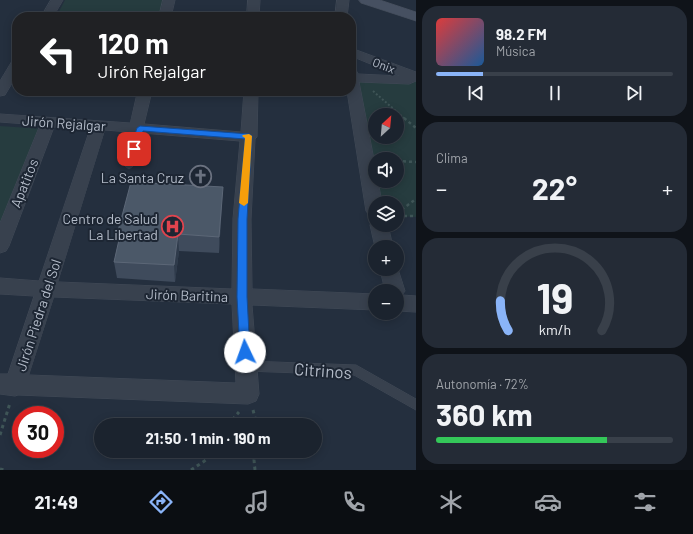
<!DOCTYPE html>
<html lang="es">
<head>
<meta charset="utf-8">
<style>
  body { margin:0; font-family:Barlow,sans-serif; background:#242b36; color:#f1f3f6; height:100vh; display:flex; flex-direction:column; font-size:15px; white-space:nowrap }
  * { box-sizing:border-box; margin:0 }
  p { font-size:13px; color:#a0a4aa }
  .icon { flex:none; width:22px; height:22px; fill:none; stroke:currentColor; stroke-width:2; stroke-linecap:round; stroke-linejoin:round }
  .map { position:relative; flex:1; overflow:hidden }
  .side { display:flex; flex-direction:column; gap:6px; padding:6px; background:#0f1319; width:277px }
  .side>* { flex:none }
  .guide { position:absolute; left:12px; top:12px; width:344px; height:84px; border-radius:16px; box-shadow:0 2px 10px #0003,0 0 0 1px #39404a; background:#202124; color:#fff; overflow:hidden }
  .needle { width:26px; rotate:26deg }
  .fabs { position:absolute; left:368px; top:108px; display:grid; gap:8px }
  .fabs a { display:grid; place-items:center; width:36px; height:36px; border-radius:50%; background:#1b232e; box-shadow:0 2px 10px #0003,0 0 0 1px #39404a; font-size:20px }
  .speed { position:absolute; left:12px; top:406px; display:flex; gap:8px; font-size:20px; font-weight:700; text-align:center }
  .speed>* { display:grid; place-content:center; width:52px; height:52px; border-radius:50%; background:#1b232e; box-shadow:0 2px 10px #0003,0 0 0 1px #39404a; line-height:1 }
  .speed .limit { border:6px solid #d22; background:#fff; color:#111 }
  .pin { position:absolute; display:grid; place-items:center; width:34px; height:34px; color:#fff; margin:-17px; border-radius:8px; box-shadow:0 2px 6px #0006 }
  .me { position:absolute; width:44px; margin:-22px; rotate:357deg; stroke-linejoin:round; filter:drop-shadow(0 0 3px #0008) }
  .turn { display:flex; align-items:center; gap:14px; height:84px; padding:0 20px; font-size:18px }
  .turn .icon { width:52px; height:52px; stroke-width:2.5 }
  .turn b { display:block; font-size:28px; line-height:34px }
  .big { font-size:30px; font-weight:700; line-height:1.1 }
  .side .widget { flex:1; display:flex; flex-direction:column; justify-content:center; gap:6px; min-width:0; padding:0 14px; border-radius:16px; background:#242b36 }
  .side .dial { align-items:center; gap:0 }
  .dial svg { height:104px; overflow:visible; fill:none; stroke:#39404a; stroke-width:7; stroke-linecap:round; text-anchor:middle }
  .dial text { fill:#f1f3f6; stroke:none }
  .song { display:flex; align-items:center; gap:12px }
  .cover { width:48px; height:48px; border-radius:6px; background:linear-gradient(135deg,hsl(0 70% 55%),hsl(210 70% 35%)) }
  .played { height:4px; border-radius:2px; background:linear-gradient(90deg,#8ab4f8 20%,#39404a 20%) }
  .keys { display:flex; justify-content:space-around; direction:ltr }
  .heat { display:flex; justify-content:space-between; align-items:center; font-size:22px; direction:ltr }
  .charge { height:6px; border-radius:3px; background:linear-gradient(90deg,#34c759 72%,#39404a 0) }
  .trip { position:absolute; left:94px; top:418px; width:228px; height:40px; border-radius:20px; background:#1b232e; box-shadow:0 2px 10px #0003,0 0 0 1px #39404a; font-weight:700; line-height:40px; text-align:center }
  .tab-bar { display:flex; height:64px; justify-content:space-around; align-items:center; background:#0b0e12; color:#a0a4aa }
  .tab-bar .icon { width:28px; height:28px }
  .tab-bar .current { color:#8ab4f8 }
  .tab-bar b { font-size:18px; color:#f1f3f6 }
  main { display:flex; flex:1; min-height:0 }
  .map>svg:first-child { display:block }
  .green { fill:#263c3f; fill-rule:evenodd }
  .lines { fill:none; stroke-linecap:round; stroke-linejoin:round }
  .lane-casing { stroke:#414a57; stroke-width:1 }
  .street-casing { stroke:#414a57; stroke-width:1 }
  .secondary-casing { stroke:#414a57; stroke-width:1 }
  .path-far2 { stroke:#3f5557; stroke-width:2; stroke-dasharray:2 2; stroke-linecap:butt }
  .path-far1 { stroke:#3f5557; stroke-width:2.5; stroke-dasharray:3 3; stroke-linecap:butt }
  .path { stroke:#3f5557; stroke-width:3; stroke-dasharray:3.5 3.5; stroke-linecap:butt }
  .lane { fill:#38414e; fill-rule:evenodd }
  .street { fill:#38414e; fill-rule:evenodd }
  .secondary { fill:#465061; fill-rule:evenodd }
  .wall { fill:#3f4b5c }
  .shaded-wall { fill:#2f3b4b }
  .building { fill:#4b5868; stroke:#5c6777 }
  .route { fill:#1a73e8; stroke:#114b97 }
  .slow { fill:#f59e0b }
  .labels { text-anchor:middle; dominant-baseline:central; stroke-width:4; stroke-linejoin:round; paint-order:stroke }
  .far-street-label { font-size:12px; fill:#b4bcc9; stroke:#1d2633 }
  .street-label { font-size:14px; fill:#b4bcc9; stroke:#1d2633 }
  .poi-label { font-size:14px; fill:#b4bcc9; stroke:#1d2633; text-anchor:end }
  .near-street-label { font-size:17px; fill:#b4bcc9; stroke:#1d2633 }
</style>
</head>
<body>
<main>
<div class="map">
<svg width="416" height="470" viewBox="0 0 416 470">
  <rect width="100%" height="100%" fill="#242f3e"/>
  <g class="green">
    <path d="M65,0H166L162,17H56Z"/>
    <path d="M353,78L416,81V217L397,216V203H375ZM375,115H397V137H375ZM375,159H397V181H375Z"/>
    <path d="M0,126L44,129L0,233Z"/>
  </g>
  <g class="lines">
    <defs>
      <g id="lane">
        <path d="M137,126H143L144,128L133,166L129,169L125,166Z"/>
        <path d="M246,361L356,365L416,399V410L354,375L246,371L242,369L241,366L242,363Z"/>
      </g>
      <g id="street">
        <path d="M51,0H63L53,17H41Z"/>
        <path d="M163,0H175L171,17H159Z"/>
        <path d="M248,0H260L259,17H247Z"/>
        <path d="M337,0H349L347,17H335Z"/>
        <path d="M351,48L416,72V81L409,84L359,82L375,165V181H378L382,203H375V217L369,215L366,211L347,91H351V69L356,70L358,74L400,76L351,56Z"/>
        <path d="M17,60V75L5,95L0,96V81L12,61Z"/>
        <path d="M138,91H152L144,124L241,132L244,91H258L257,137L255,139L251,219L252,289L375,294V310L252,305L259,394L256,401L248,404L18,395L15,396L0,394V374H8L34,296L0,294V278L39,281L90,129L54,127L9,246L6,251L0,253V223L40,125L0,122V114L130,123ZM105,130L240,141L233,219L232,289L58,282ZM54,297L232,304L236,383L29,375Z"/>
        <path d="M375,220V225H388L393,247H375L370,225Z"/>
        <path d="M397,266L405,291L402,295L416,296V312L397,311V291H385L380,269H397Z"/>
      </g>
      <path id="secondary" d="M359,0H380L416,12V21L361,3Z"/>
    </defs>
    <use href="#lane" class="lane-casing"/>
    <use href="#street" class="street-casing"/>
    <use href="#secondary" class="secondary-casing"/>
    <path class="path-far2" d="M373,91L405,119"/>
    <g class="path-far1">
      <path d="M404,118L416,128"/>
      <path d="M397,161L416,162"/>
      <path d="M397,213L416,199"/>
      <path d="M404,216H416"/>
    </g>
    <g class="path">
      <path d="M253,410L257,425"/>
      <path d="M228,425L239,412"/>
      <path d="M0,435L10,403"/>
      <path d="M0,469L5,470"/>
      <path d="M191,470L206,460L211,451"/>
      <path d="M255,470L254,460L256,451"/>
    </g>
    <use href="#lane" class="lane"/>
    <use href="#street" class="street"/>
    <use href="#secondary" class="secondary"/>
  </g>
  <path class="wall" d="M222,204L219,253L179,251L175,282L117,278L114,262L119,239L118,231Z"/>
  <g class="shaded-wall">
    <path d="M223,187L222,204L219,253V237Z"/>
    <path d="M178,234L179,251L175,282L174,265Z"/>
  </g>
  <path class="building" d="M131,182L223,187L219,237L178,234L174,265L114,262L121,231H118Z"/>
  <path class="route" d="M140,126L249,134L252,136L247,219V297L250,352L249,355L245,357L241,355L240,352L237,297L238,219L245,139L143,131L138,149L136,150H131L130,149L137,128Z"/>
  <path class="slow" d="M249,134L252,136L248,203L244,206L239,203L245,138L242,136L243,135Z"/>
  <defs>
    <symbol id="church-ring" viewBox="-11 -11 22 22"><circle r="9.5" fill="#1d2633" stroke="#6b7280" stroke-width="1.5"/><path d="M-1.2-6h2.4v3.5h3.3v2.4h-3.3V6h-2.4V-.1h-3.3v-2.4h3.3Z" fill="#6b7280"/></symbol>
    <symbol id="hospital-ring" viewBox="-11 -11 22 22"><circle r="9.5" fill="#1d2633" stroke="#e0444e" stroke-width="1.5"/><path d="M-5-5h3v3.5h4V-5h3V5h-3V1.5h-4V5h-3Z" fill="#e0444e"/></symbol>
  </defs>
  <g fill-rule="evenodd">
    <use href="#church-ring" x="188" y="164" width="25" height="25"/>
    <use href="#hospital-ring" x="160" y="214" width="25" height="25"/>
  </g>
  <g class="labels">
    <g class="far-street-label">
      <text transform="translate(384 65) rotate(21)">Onix</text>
    </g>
    <g class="street-label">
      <text transform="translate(64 123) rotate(4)">Jirón Rejalgar</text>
      <text transform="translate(24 183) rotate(-68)">Apatitos</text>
      <text transform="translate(187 295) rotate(2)">Jirón Baritina</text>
      <text transform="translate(38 315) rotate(-72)">Jirón Piedra del Sol</text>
    </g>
    <g class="poi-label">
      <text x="184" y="177">La Santa Cruz</text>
      <text x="158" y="218">Centro de Salud<tspan x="158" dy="16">La Libertad</tspan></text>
    </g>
    <g class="near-street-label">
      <text transform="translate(323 370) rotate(4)">Citrinos</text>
    </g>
  </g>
</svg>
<div class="fabs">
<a><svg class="needle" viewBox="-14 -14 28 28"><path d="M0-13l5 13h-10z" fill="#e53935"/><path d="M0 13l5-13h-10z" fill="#a0a4aa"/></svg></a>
<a><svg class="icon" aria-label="sound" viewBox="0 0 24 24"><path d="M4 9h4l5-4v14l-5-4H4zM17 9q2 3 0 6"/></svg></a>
<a><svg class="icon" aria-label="layers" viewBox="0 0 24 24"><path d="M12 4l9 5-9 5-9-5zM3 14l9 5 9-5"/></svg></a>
<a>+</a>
<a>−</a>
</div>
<div class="speed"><div class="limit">30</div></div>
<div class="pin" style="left:134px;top:149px;background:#d93025"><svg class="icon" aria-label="arrive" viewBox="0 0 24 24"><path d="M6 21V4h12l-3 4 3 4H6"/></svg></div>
<svg class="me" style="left:245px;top:352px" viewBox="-20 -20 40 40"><circle r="19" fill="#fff"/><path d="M0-13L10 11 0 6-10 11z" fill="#1a73e8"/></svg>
<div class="trip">21:50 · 1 min · 190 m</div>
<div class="guide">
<div class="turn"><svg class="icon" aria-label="left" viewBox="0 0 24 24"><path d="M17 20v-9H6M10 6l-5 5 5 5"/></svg><div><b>120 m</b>Jirón Rejalgar</div></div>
</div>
</div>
<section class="side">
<div class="widget">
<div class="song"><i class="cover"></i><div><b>98.2 FM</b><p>Música</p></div></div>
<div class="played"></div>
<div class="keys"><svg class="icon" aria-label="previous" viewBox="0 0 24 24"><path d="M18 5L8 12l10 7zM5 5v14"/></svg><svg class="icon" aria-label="pause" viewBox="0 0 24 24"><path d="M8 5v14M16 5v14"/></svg><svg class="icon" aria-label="next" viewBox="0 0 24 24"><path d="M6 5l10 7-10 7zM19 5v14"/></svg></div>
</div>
<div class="widget"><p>Clima</p>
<div class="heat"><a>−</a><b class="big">22°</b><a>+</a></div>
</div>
<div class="widget dial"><svg viewBox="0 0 100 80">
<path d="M14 69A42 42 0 1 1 86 69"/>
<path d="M14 69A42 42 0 0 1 8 46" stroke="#8ab4f8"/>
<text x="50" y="56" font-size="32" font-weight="700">19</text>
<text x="50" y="72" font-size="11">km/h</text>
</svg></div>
<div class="widget"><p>Autonomía · 72%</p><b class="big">360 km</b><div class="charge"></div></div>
</section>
</main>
<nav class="tab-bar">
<b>21:49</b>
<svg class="icon current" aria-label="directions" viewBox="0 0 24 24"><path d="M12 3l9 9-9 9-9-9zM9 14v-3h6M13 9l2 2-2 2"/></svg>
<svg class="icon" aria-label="music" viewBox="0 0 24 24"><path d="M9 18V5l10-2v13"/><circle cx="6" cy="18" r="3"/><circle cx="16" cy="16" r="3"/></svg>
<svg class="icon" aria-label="phone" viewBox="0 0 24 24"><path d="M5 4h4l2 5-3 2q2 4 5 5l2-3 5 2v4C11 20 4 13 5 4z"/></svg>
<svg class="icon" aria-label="climate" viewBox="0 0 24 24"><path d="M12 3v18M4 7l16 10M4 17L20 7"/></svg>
<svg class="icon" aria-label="car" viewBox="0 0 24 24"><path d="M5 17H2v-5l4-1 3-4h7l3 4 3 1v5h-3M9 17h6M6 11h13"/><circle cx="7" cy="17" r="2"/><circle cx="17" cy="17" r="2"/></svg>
<svg class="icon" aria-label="filters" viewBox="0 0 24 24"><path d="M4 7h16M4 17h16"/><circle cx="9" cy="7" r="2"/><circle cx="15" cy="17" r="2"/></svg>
</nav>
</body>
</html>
